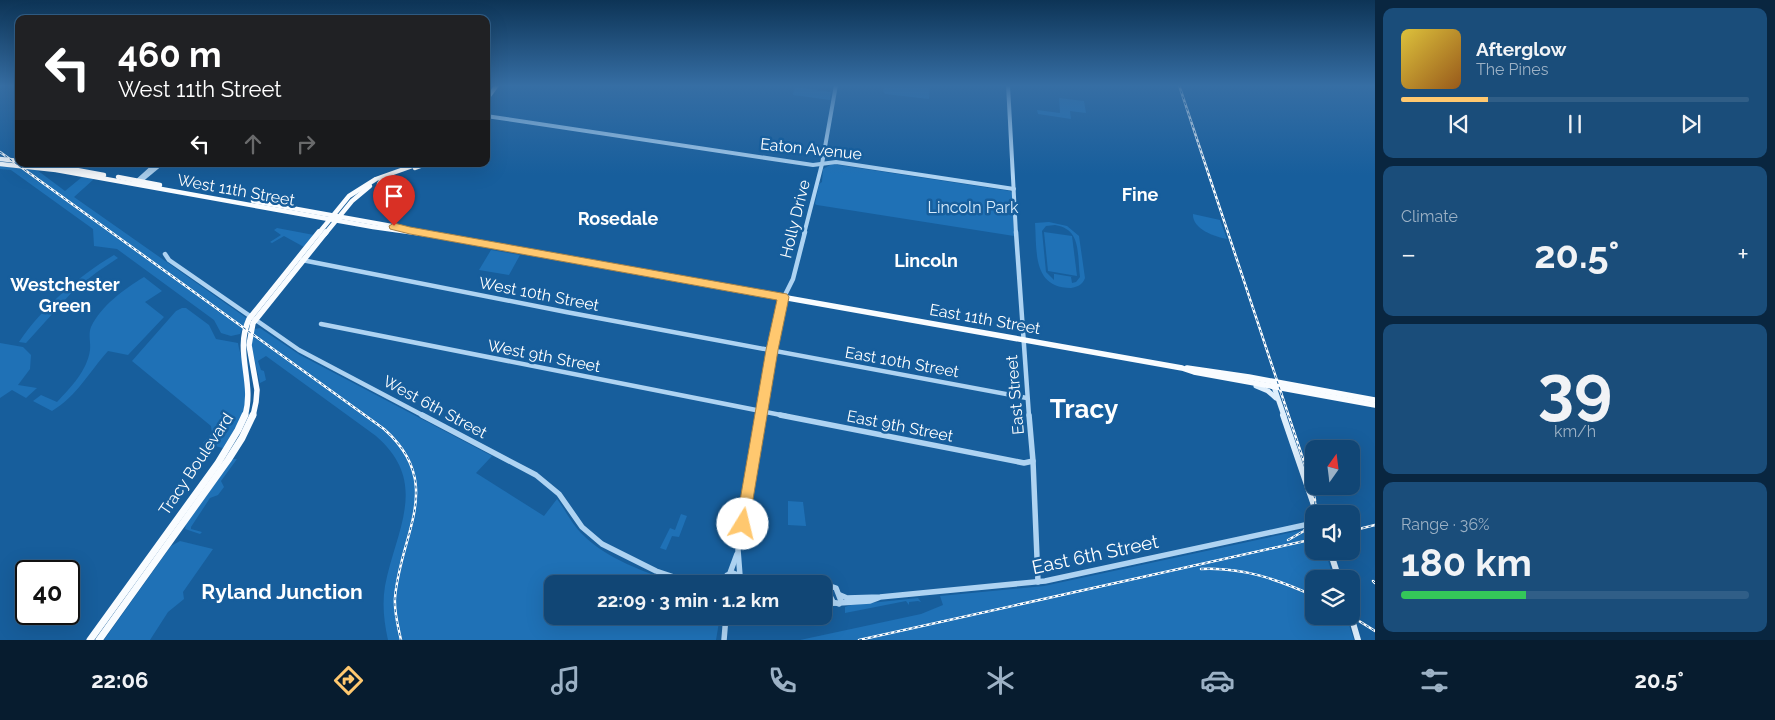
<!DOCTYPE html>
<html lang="en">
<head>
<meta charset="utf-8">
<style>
  body { margin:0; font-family:Raleway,sans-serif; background:#1a4d7a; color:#f1f3f6; height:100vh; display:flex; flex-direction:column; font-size:19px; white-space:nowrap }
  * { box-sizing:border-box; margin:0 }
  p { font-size:16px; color:#9cb1c5 }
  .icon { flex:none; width:28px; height:28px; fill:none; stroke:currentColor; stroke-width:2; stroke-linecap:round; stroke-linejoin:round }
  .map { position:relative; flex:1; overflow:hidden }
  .details { display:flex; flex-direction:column; gap:8px; padding:8px; background:#092640; width:400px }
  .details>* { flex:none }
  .guide { position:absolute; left:15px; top:15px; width:475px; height:152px; border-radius:10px; box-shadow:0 5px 20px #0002,0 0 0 1px #305e87; background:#202124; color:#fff; overflow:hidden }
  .needle { width:32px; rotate:14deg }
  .fabs { position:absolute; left:1305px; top:440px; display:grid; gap:10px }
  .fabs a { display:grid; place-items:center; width:55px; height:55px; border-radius:10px; background:#114675; box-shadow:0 5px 20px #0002,0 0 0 1px #305e87; font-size:25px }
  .speed { position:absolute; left:15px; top:560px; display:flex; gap:10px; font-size:25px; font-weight:700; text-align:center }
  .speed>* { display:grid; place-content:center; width:65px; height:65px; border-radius:50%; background:#114675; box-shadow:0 5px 20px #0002,0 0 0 1px #305e87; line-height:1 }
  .speed .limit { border:2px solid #111; border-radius:8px; background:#fff; color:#111 }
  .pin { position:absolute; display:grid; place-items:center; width:42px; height:42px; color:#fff; margin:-51px -21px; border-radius:50% 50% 50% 0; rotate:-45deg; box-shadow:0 0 5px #0007 }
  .pin .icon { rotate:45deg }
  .me { position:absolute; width:55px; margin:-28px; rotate:9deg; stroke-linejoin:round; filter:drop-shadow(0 0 4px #0008) }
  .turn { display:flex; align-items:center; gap:18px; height:105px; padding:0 20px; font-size:22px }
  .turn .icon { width:65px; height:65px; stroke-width:2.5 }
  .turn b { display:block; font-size:35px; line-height:42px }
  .lanes { display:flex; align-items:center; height:48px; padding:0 20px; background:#0003; justify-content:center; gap:25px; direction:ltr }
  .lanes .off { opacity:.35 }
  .big { font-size:38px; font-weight:700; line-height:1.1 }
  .details .card { flex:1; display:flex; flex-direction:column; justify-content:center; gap:8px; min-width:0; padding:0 18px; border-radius:10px; background:#1a4d7a }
  .details .dial { align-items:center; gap:0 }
  .dial b { font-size:65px; line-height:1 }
  .song { display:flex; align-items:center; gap:15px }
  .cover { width:60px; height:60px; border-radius:8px; background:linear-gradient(135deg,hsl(50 70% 55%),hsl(30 70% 35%)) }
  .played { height:5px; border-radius:2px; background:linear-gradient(90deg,#ffc86f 25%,#305e87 25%) }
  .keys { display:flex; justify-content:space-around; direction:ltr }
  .heat { display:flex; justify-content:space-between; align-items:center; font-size:28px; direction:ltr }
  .charge { height:8px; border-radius:4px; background:linear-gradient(90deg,#34c759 36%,#305e87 0) }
  .trip { position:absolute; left:544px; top:575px; width:288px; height:50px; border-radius:10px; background:#114675; box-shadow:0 5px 20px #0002,0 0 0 1px #305e87; font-weight:700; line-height:50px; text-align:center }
  .tabs { display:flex; height:80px; justify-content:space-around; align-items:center; background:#071c2f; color:#9cb1c5 }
  .tabs .icon { width:35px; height:35px }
  .tabs .selected { color:#ffc86f }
  .tabs b { font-size:22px; color:#f1f3f6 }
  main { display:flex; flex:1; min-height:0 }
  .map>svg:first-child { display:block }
  .green { fill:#1f71b6; fill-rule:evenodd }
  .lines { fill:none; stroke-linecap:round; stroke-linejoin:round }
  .tertiary-far2 { stroke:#aed3f2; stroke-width:4 }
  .tertiary-far1 { stroke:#aed3f2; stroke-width:4.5 }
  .tertiary { stroke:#aed3f2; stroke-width:5.5 }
  .secondary-far1 { stroke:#ddeefc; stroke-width:5 }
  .secondary { stroke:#ddeefc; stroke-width:6 }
  .primary-far2 { stroke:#f9fcff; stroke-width:4.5 }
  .primary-far1 { stroke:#f9fcff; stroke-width:5.5 }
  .primary { stroke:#f9fcff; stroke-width:7 }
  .rail-casing { stroke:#fff; stroke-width:2.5 }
  .rail { stroke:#175e9c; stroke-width:1; stroke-dasharray:3; stroke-linecap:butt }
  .route { fill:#ffc86f; stroke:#a68248 }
  .labels { text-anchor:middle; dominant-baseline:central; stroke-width:5; stroke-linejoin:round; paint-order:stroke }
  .street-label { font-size:16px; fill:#fff; stroke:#175e9c }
  .park-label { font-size:16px; fill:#d6ebfc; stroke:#175e9c }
  .neighbourhood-label { font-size:18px; font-weight:bold; fill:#fff; stroke:#175e9c }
  .near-street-label { font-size:19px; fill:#fff; stroke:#175e9c }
  .near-neighbourhood-label { font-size:21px; font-weight:bold; fill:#fff; stroke:#175e9c }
  .town-label { font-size:26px; font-weight:bold; fill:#fff; stroke:#175e9c }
</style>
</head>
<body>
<main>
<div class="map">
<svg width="1375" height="640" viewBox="0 0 1375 640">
  <rect width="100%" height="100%" fill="#175e9c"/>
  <g class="green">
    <path d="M884,85H930L929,99L885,94L883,91Z"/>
    <path d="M795,87L831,92L830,100L793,95Z"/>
    <path d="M1059,98L1084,101L1086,113L1070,111L1071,119L1038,114L1037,110L1060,113Z"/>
    <path d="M832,164L1010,191L1012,193L1014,236L817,205L815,204L819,184L822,182L823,169Z"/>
    <path d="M0,166L37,170L65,191L82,177L94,179L74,197L245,317L247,319L240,334L231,336L221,333L214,320L117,249L94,246L93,229L11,170L0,169Z"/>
    <path d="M1193,214L1220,220L1227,239C1215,237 1192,229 1193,214Z"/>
    <path d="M1049,222L1067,226L1079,236L1085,278C1083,284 1078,287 1071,288C1032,288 1037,250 1035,223ZM1055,225C1082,229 1077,255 1080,277L1076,282L1072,283L1071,277H1073L1049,273L1054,274V280L1046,272L1042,231L1046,226Z"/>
    <path d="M277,228L314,235L304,247L284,236L272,243L270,242L281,235L274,230Z"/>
    <path d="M1044,232L1072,236L1077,276L1048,271Z"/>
    <path d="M491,250L520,255L509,275L479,270Z"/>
    <path d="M114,255L118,258L97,272L73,291L26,343L19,342C43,307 77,277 114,255Z"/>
    <path d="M144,277L162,291L145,302L164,317L128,355L108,351C89,372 77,396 52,411L33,401L41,395L57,402C71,387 87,371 90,350C91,343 88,334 91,327C101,306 124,289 144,277Z"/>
    <path d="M182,308H186L209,325L216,339L238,343C240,356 246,369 247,382C250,407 236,427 223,448L203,443L212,433L211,426L132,361L176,311Z"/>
    <path d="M260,328L300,355L492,456L476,473L544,516L557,499C566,511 570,521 581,533C606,559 647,573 680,584H552V616H720L716,640H388C384,622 382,604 385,586C396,529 430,483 376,436L266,356L258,361L261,370L264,371L266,380L260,383L251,344L255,329Z"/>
    <path d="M0,343L23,347L31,355L30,369L18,385L37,388L26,398L12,390L0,398Z"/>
    <path d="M233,459H237L221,481L224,487L218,495L210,498L191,527V529L202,532L200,534L185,529L186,524Z"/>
    <path d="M788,501L803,502L806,526L788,525Z"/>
    <path d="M681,514L687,516L679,537L672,536L666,550L660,548L670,528L675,530Z"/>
    <path d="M1312,528H1314V551H1325L1334,579H1314V616H1346L1354,640H800L921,614L943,605L940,596L1044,586Z"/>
    <path d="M180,541L213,549L183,592L184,599L168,612L150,640H104L171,546Z"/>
    <path d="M918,598L921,602L918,601L909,602V605L906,601L845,613V607L851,605Z"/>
  </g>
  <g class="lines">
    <g class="tertiary-far2">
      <path d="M1008,85L1016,234"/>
      <path d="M486,116L813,165L836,162L1014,189"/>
      <path d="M135,183L156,164"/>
      <path d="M138,183L161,164"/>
      <path d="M804,234L822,164L836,85"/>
    </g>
    <g class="tertiary-far1">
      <path d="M1016,232L1029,416"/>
      <path d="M165,254L169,260L299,350L424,416"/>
      <path d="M302,260L566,312L1027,398"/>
      <path d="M321,324L786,416"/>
      <path d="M761,416L781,303L793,279L805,232"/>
    </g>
    <g class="tertiary">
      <path d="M422,415L536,475L559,494L582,527L602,544L656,571L695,584"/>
      <path d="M780,415L1024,463L1033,461"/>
      <path d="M1029,415L1033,461L1038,582"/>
      <path d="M730,573L737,554"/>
      <path d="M740,576L738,550L761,415"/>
      <path d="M741,578L751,582L773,584"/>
      <path d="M692,582L713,583L724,577"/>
      <path d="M722,584L727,575L733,573L740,576L743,584"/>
      <path d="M830,586L836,588L841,601L839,604L833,602L827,590Z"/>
      <path d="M840,595L847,598L880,597L1045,581L1314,523"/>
      <path d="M839,603L870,601L878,598"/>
      <path d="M822,604L836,603"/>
      <path d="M724,640L726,616"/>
    </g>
    <g class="secondary-far1">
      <path d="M1273,384L1284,416"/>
      <path d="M1256,386L1268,391L1276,398"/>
    </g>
    <g class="secondary">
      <path d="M1283,415L1317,514"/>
      <path d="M1330,551L1339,579"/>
      <path d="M1351,616L1358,640"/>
    </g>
    <g class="primary-far2">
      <path d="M486,100L497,85"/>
      <path d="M0,159L19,161"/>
      <path d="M0,164L56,170L373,227L423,234"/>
      <path d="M44,164L104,175"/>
      <path d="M415,168L426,164"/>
      <path d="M118,177L160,185"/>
      <path d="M381,181L379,184L387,188"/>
      <path d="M253,201L397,227"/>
      <path d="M318,234L349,196L376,179L418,164"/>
      <path d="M325,234L352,201L370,186"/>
    </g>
    <g class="primary-far1">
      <path d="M416,232L1182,368L1194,372L1375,405"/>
      <path d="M1187,368L1249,377L1375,400"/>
      <path d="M245,416C255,382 234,352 249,319L319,232"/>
      <path d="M253,416L256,402L257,390L249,345L253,323L326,232"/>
    </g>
    <g class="primary">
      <path d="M90,640L218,463L238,430L245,415"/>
      <path d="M99,640L228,460L242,438L253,415"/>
    </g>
    <defs>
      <g id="rail">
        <path d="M1179,85L1310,480L1315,500L1314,514"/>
        <path d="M0,152L384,429C446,484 400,533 395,598C394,612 398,626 401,640"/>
        <path d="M1351,531L1375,525"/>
        <path d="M1288,540L1304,531L1314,515"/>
        <path d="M1201,569C1242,567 1277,579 1314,596"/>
        <path d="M1373,581L1375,583"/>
        <path d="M1351,616L1375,631"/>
        <path d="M859,640L1314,539"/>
      </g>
    </defs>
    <use href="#rail" class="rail-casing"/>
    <use href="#rail" class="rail"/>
  </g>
  <linearGradient id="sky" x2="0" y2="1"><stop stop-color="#0d3456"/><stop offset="0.49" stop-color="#366ea4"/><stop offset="1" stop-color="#366ea4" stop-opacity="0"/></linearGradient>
  <rect width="1375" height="175" fill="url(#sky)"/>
  <path class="route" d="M394,223L410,227L787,294L789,297L778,350L748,529L743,531L738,529L736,524L766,350L777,300L410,234L390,229L389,226Z"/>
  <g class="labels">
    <g class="street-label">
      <text transform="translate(811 149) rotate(6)">Eaton Avenue</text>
      <text transform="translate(236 190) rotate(10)">West 11th Street</text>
      <text transform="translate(795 219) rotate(-76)">Holly Drive</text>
      <text transform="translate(539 294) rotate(11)">West 10th Street</text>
      <text transform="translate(985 319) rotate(10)">East 11th Street</text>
      <text transform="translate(544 356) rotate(11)">West 9th Street</text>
      <text transform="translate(902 362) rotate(10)">East 10th Street</text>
      <text transform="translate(1015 395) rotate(-95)">East Street</text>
      <text transform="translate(435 407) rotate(28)">West 6th Street</text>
      <text transform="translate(900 426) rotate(11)">East 9th Street</text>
      <text transform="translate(196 464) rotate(-56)">Tracy Boulevard</text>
    </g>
    <g class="park-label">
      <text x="973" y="207">Lincoln Park</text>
    </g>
    <g class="neighbourhood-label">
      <text x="1140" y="194">Fine</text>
      <text x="618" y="218">Rosedale</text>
      <text x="926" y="260">Lincoln</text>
      <text x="65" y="284">Westchester<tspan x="65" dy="21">Green</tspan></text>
    </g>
    <g class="near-street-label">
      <text transform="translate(1095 554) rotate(-12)">East 6th Street</text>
    </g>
    <g class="near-neighbourhood-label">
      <text x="282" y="591">Ryland Junction</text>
    </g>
    <g class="town-label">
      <text x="1084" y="409">Tracy</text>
    </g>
  </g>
</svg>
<div class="fabs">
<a><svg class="needle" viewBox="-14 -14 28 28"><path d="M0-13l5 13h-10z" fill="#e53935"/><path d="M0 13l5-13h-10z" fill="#9cb1c5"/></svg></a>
<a><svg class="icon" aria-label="sound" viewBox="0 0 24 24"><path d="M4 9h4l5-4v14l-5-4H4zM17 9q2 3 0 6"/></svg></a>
<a><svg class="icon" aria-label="layers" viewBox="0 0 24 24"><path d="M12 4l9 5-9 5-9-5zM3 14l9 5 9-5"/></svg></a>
</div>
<div class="speed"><div class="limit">40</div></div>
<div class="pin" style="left:394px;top:226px;background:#d93025"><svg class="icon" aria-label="arrive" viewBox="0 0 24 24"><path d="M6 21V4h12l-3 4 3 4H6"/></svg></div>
<svg class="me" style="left:743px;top:524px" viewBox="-20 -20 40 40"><circle r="19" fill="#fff"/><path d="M0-13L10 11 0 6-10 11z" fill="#ffc86f"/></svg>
<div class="trip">22:09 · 3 min · 1.2 km</div>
<div class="guide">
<div class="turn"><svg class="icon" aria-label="left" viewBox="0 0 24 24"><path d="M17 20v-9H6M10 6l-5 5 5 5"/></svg><div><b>460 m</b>West 11th Street</div></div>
<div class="lanes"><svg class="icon" aria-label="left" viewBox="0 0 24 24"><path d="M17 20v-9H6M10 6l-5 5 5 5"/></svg><svg class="icon off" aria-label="ahead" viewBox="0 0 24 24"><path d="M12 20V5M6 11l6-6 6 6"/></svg><svg class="icon off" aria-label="right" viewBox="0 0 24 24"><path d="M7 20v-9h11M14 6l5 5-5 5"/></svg></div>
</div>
</div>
<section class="details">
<div class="card">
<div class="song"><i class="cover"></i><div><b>Afterglow</b><p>The Pines</p></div></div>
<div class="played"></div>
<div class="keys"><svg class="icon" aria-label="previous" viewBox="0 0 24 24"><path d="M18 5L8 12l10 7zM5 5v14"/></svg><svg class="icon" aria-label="pause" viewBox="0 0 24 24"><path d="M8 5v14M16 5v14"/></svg><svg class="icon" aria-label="next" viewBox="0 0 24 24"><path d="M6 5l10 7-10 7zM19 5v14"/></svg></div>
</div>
<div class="card"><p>Climate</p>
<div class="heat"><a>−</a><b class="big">20.5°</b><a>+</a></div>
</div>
<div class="card dial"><b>39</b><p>km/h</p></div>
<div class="card"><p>Range · 36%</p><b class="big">180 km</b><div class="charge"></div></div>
</section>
</main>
<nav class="tabs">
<b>22:06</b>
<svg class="icon selected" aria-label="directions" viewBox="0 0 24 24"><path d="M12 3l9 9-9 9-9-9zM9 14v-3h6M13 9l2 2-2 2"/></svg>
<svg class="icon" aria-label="music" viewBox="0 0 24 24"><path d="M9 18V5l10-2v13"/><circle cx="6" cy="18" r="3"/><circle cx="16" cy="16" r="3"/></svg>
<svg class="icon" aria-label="phone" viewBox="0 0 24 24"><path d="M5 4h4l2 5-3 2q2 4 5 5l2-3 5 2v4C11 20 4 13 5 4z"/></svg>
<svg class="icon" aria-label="climate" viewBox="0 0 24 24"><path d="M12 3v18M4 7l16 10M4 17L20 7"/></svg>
<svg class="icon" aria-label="car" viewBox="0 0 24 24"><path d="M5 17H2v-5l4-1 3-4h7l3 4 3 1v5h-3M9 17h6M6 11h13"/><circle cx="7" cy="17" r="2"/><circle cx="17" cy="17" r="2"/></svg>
<svg class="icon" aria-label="filters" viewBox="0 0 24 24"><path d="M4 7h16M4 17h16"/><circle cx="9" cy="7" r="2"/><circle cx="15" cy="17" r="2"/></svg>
<b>20.5°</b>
</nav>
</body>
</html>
